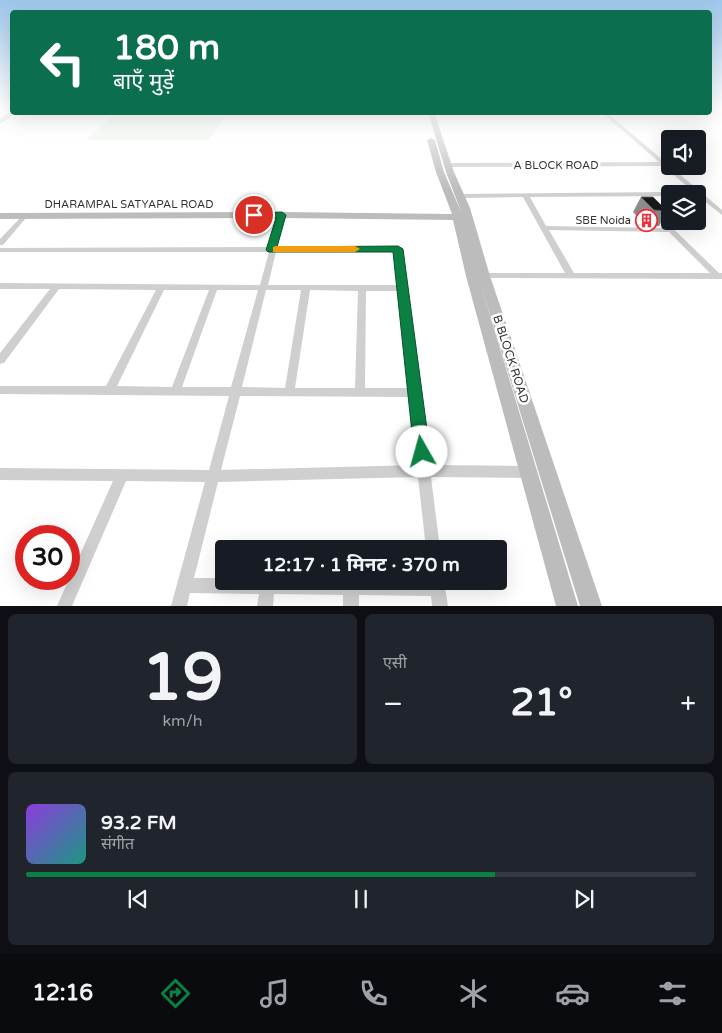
<!DOCTYPE html>
<html lang="hi">
<head>
<meta charset="utf-8">
<style>
  body { margin:0; font-family:"Varela Round","Noto Sans Devanagari",sans-serif; background:#20242c; color:#f1f3f6; height:100vh; display:flex; flex-direction:column; font-size:19px; white-space:nowrap }
  * { box-sizing:border-box; margin:0 }
  p { font-size:16px; color:#9ea1a6 }
  .icon { flex:none; width:28px; height:28px; fill:none; stroke:currentColor; stroke-width:2; stroke-linecap:round; stroke-linejoin:round }
  .map { position:relative; height:606px; overflow:hidden }
  .drawer { display:flex; flex-direction:column; gap:8px; padding:8px; background:#0d0f14; flex:1 }
  .drawer>* { flex:none }
  .guide { position:absolute; left:10px; top:10px; width:702px; height:105px; border-radius:5px; box-shadow:0 5px 20px #0002; background:#0b6e4f; color:#fff; overflow:hidden }
  .buttons { position:absolute; left:661px; top:130px; display:grid; gap:10px }
  .buttons a { display:grid; place-items:center; width:45px; height:45px; border-radius:5px; background:#171b24; box-shadow:0 5px 20px #0002; font-size:25px }
  .speed { position:absolute; left:15px; top:525px; display:flex; gap:10px; font-size:25px; font-weight:700; text-align:center }
  .speed>* { display:grid; place-content:center; width:65px; height:65px; border-radius:50%; background:#171b24; box-shadow:0 5px 20px #0002; line-height:1 }
  .speed .limit { border:8px solid #d22; background:#fff; color:#111 }
  .pin { position:absolute; display:grid; place-items:center; width:42px; height:42px; color:#fff; margin:-21px; border:2px solid #fff; border-radius:50%; box-shadow:0 1px 5px #0007 }
  .me { position:absolute; width:55px; margin:-28px; rotate:353deg; stroke-linejoin:round; filter:drop-shadow(0 0 4px #0008) }
  .turn { display:flex; align-items:center; gap:18px; height:105px; padding:0 20px; font-size:22px }
  .turn .icon { width:65px; height:65px; stroke-width:2.5 }
  .turn b { display:block; font-size:35px; line-height:42px }
  .big { font-size:38px; font-weight:700; line-height:1.1 }
  .drawer .card { flex:1; display:flex; flex-direction:column; justify-content:center; gap:8px; min-width:0; padding:0 18px; border-radius:8px; background:#20242c }
  .drawer .dial { align-items:center; gap:0 }
  .dial b { font-size:65px; line-height:1 }
  .song { display:flex; align-items:center; gap:15px }
  .cover { width:60px; height:60px; border-radius:8px; background:linear-gradient(135deg,hsl(270 70% 55%),hsl(170 70% 35%)) }
  .played { height:5px; border-radius:2px; background:linear-gradient(90deg,#0b8043 70%,#363941 70%) }
  .keys { display:flex; justify-content:space-around; direction:ltr }
  .heat { display:flex; justify-content:space-between; align-items:center; font-size:28px; direction:ltr }
  .drawer .tiles { flex:1; display:grid; gap:8px; grid-template-columns:1fr 1fr }
  .card:last-child { grid-column:span 2 }
  .trip { position:absolute; left:215px; top:540px; width:292px; height:50px; border-radius:5px; background:#171b24; box-shadow:0 5px 20px #0002; font-weight:700; line-height:50px; text-align:center }
  .tab-bar { display:flex; height:80px; justify-content:space-around; align-items:center; background:#090b0e; color:#9ea1a6 }
  .tab-bar .icon { width:35px; height:35px }
  .tab-bar .selected { color:#0b8043 }
  .tab-bar b { font-size:22px; color:#f1f3f6 }
  .map>svg:first-child { display:block }
  .green { fill:#e8efe0 }
  .lines { fill:none; stroke-linecap:round; stroke-linejoin:round }
  .street { fill:#cfcfcf; fill-rule:evenodd }
  .secondary { fill:#bcbcbc; fill-rule:evenodd }
  .wall { fill:#8c8c8c }
  .building { fill:#191919; stroke:#5e5e5e }
  .route { fill:#0b8043; stroke:#07532c }
  .slow { fill:#f59e0b }
  .labels { text-anchor:middle; dominant-baseline:central; stroke-width:5; stroke-linejoin:round; paint-order:stroke }
  .far-street-label { font-size:11px; fill:#323232; stroke:#fff }
  .far-poi-label { font-size:11px; fill:#323232; stroke:#fff; text-anchor:end }
  .street-label { font-size:12px; fill:#323232; stroke:#fff }
</style>
</head>
<body>
<div class="map">
<svg width="722" height="606" viewBox="0 0 722 606">
  <rect width="100%" height="100%" fill="#fff"/>
  <path class="green" d="M117,112H226V113L209,140H86Z"/>
  <g class="lines">
    <g class="street">
      <path d="M601,112H606L722,210V215L698,196V194H675L678,192H694L663,166L448,167L445,165L448,163L659,162Z"/>
      <path d="M670,192L673,194H670V196L530,197L546,226L665,228L650,212L651,211H655L719,273H722V279L481,278L480,276L484,273H565L523,197L461,198L458,196L461,194ZM549,230L669,232L710,273H574Z"/>
      <path d="M282,213L285,215L277,247H398L402,249L429,465L528,466L532,468L534,472L532,476L528,478L431,477L440,549H426L418,477L218,482L194,578H224V581H444L448,606H432L431,596L359,595V606H343V595L274,594L273,606H257L259,594L190,593L187,606H171L205,482L126,481L72,606H57L113,481L0,480V468L209,470L229,396L0,394V386H106L156,290L59,289L4,363L0,364V353L50,289H0V283L260,285L269,252H0V248L270,247L279,215ZM394,251L398,285H268L276,252ZM164,290H209L172,387L117,386ZM217,290H258L231,387H182ZM266,290H301L285,388L242,387ZM310,290L358,291L355,388H295ZM366,291H399L409,388H365ZM240,396L410,397L417,465L221,470Z"/>
      <path d="M24,215L27,217L26,218L3,245H0V239L22,216Z"/>
    </g>
    <g class="secondary">
      <path d="M12,111V112H18L0,124V119Z"/>
      <path d="M428,112H434L454,172L470,208L490,276L602,606H580L478,276L463,220L478,276L578,606H556L466,276L453,220L282,218L0,219V213L282,212L452,214L436,172L427,140L431,138L435,140L444,172L462,214L446,172Z"/>
    </g>
  </g>
  <path class="wall" d="M641,197L667,211L659,226H646L633,212Z"/>
  <path class="building" d="M641,197H653L667,211L654,210Z"/>
  <linearGradient id="sky" x2="0" y2="1"><stop stop-color="#9dc6eb"/><stop offset="0.56" stop-color="#fff"/><stop offset="1" stop-color="#fff" stop-opacity="0"/></linearGradient>
  <rect width="722" height="191" fill="url(#sky)"/>
  <path class="route" d="M282,212L286,215L277,247L398,246L403,249L430,452L427,457L422,459L417,457L414,452L393,252H268L266,250L276,218H254L249,215L254,213Z"/>
  <path class="slow" d="M276,246H355L360,249L355,252H273V247Z"/>
  <defs>
    <symbol id="building-ring" viewBox="-11 -11 22 22"><circle r="9.5" fill="#fff" stroke="#ee303b" stroke-width="1.5"/><path d="M-4-6H4V6H1V3H-1V6H-4ZM-2.5-4.3h1.7v1.8h-1.7ZM.8-4.3h1.7v1.8H.8ZM-2.5-1h1.7V.8h-1.7ZM.8-1h1.7V.8H.8Z" fill="#ee303b"/></symbol>
  </defs>
  <g fill-rule="evenodd">
    <use href="#building-ring" x="634" y="208" width="25" height="25"/>
  </g>
  <g class="labels">
    <g class="far-street-label">
      <text x="556" y="165">A BLOCK ROAD</text>
      <text x="129" y="204">DHARAMPAL SATYAPAL ROAD</text>
    </g>
    <g class="far-poi-label">
      <text x="631" y="220">SBE Noida</text>
    </g>
    <g class="street-label">
      <text transform="translate(511 359) rotate(72)">B BLOCK ROAD</text>
    </g>
  </g>
</svg>
<div class="buttons">
<a><svg class="icon" aria-label="sound" viewBox="0 0 24 24"><path d="M4 9h4l5-4v14l-5-4H4zM17 9q2 3 0 6"/></svg></a>
<a><svg class="icon" aria-label="layers" viewBox="0 0 24 24"><path d="M12 4l9 5-9 5-9-5zM3 14l9 5 9-5"/></svg></a>
</div>
<div class="speed"><div class="limit">30</div></div>
<div class="pin" style="left:254px;top:215px;background:#d93025"><svg class="icon" aria-label="arrive" viewBox="0 0 24 24"><path d="M6 21V4h12l-3 4 3 4H6"/></svg></div>
<svg class="me" style="left:422px;top:452px" viewBox="-20 -20 40 40"><circle r="19" fill="#fff"/><path d="M0-13L10 11 0 6-10 11z" fill="#0b8043"/></svg>
<div class="trip">12:17 · 1 मिनट · 370 m</div>
<div class="guide">
<div class="turn"><svg class="icon" aria-label="left" viewBox="0 0 24 24"><path d="M17 20v-9H6M10 6l-5 5 5 5"/></svg><div><b>180 m</b>बाएँ मुड़ें</div></div>
</div>
</div>
<section class="drawer">
<div class="tiles">
<div class="card dial"><b>19</b><p>km/h</p></div>
<div class="card"><p>एसी</p>
<div class="heat"><a>−</a><b class="big">21°</b><a>+</a></div>
</div>
<div class="card">
<div class="song"><i class="cover"></i><div><b>93.2 FM</b><p>संगीत</p></div></div>
<div class="played"></div>
<div class="keys"><svg class="icon" aria-label="previous" viewBox="0 0 24 24"><path d="M18 5L8 12l10 7zM5 5v14"/></svg><svg class="icon" aria-label="pause" viewBox="0 0 24 24"><path d="M8 5v14M16 5v14"/></svg><svg class="icon" aria-label="next" viewBox="0 0 24 24"><path d="M6 5l10 7-10 7zM19 5v14"/></svg></div>
</div>
</div>
</section>
<nav class="tab-bar">
<b>12:16</b>
<svg class="icon selected" aria-label="directions" viewBox="0 0 24 24"><path d="M12 3l9 9-9 9-9-9zM9 14v-3h6M13 9l2 2-2 2"/></svg>
<svg class="icon" aria-label="music" viewBox="0 0 24 24"><path d="M9 18V5l10-2v13"/><circle cx="6" cy="18" r="3"/><circle cx="16" cy="16" r="3"/></svg>
<svg class="icon" aria-label="phone" viewBox="0 0 24 24"><path d="M5 4h4l2 5-3 2q2 4 5 5l2-3 5 2v4C11 20 4 13 5 4z"/></svg>
<svg class="icon" aria-label="climate" viewBox="0 0 24 24"><path d="M12 3v18M4 7l16 10M4 17L20 7"/></svg>
<svg class="icon" aria-label="car" viewBox="0 0 24 24"><path d="M5 17H2v-5l4-1 3-4h7l3 4 3 1v5h-3M9 17h6M6 11h13"/><circle cx="7" cy="17" r="2"/><circle cx="17" cy="17" r="2"/></svg>
<svg class="icon" aria-label="filters" viewBox="0 0 24 24"><path d="M4 7h16M4 17h16"/><circle cx="9" cy="7" r="2"/><circle cx="15" cy="17" r="2"/></svg>
</nav>
</body>
</html>
